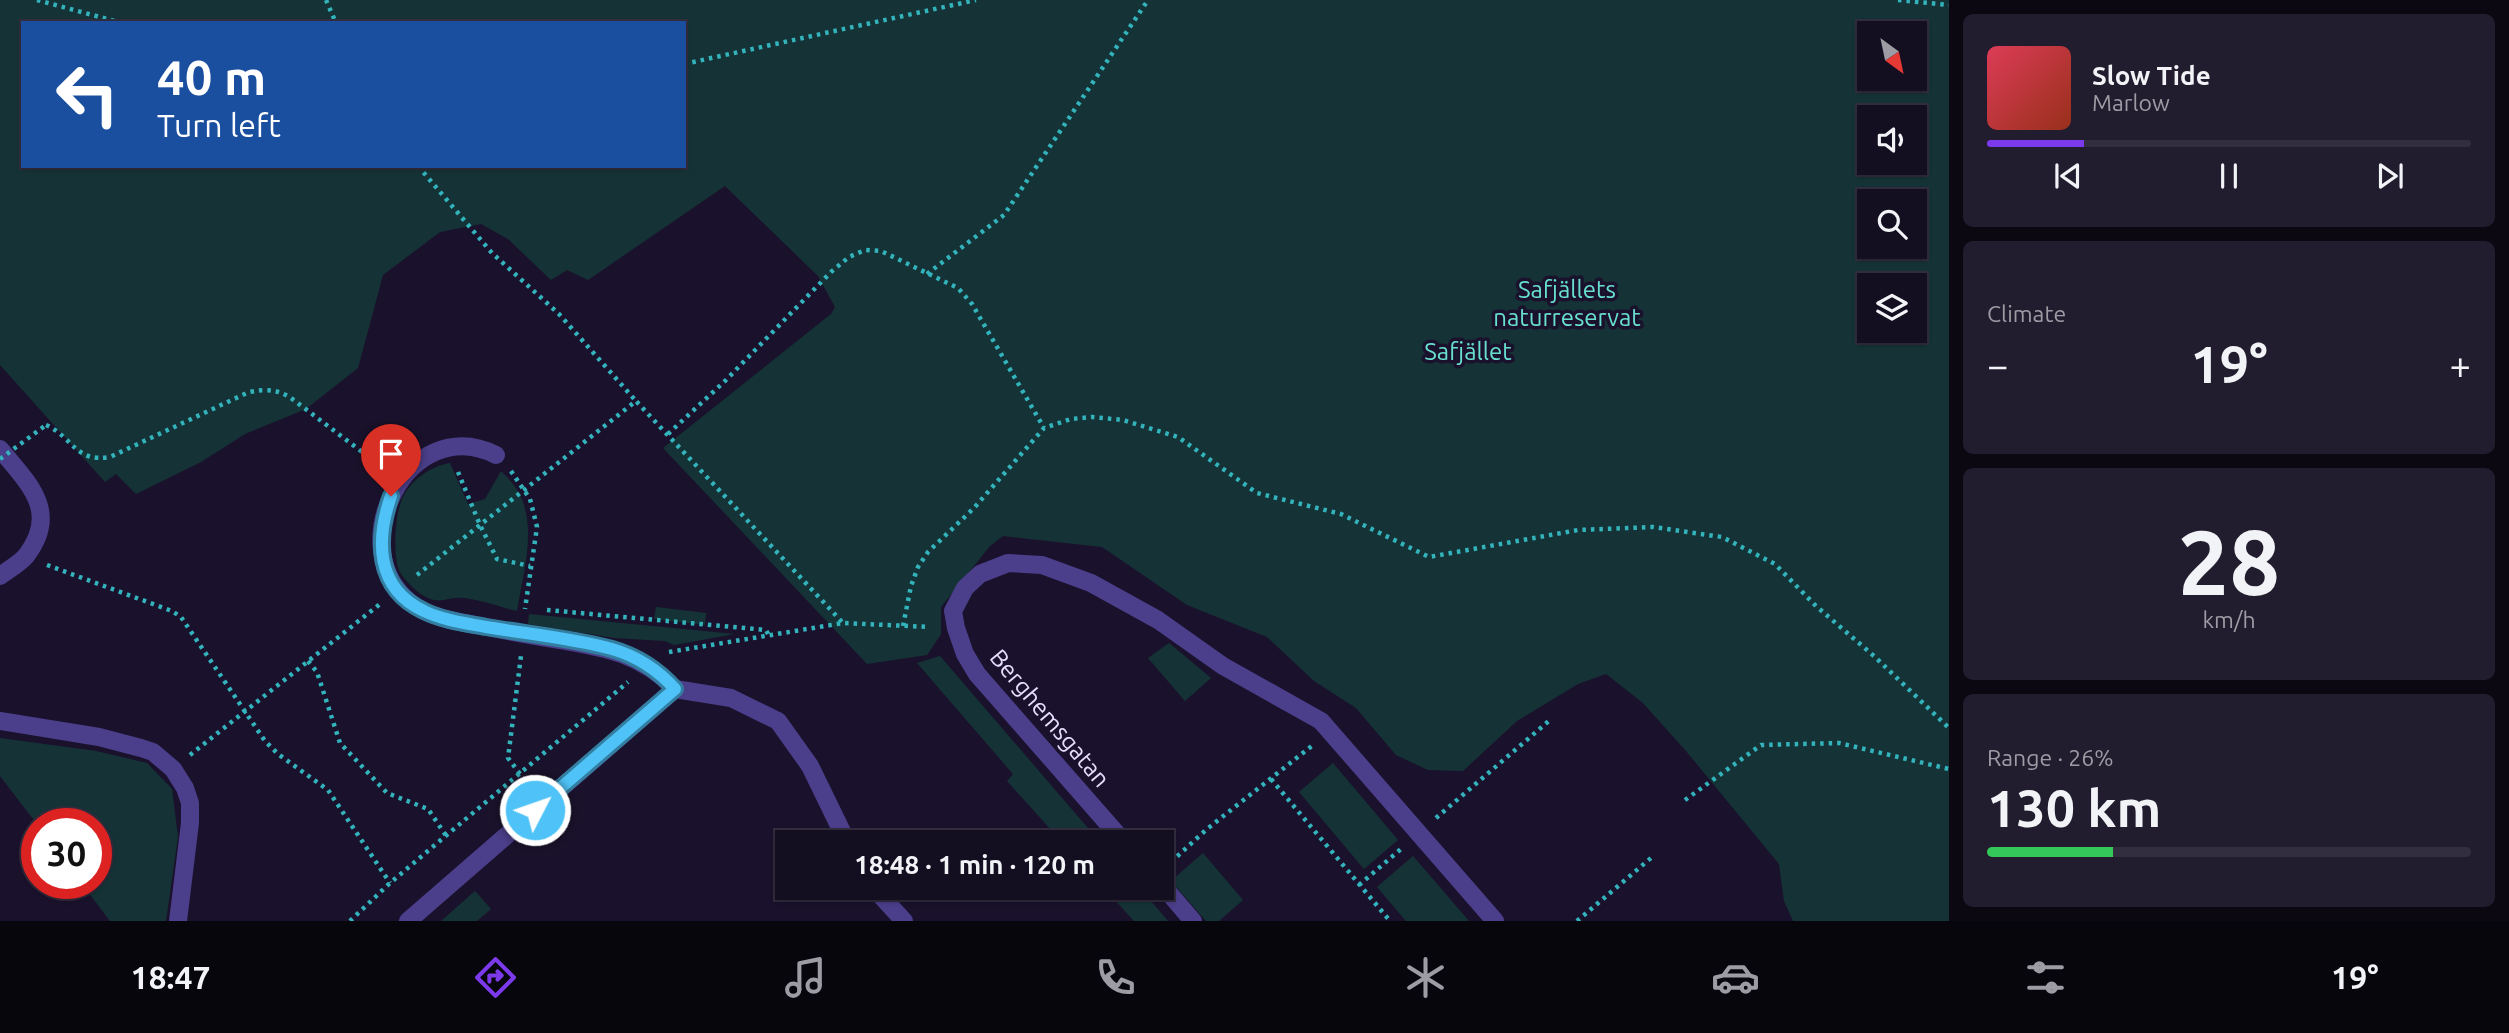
<!DOCTYPE html>
<html lang="en">
<head>
<meta charset="utf-8">
<style>
  body { margin:0; font-family:Ubuntu,sans-serif; background:#211c2e; color:#f1f3f6; height:100vh; display:flex; flex-direction:column; font-size:26px; white-space:nowrap }
  * { box-sizing:border-box; margin:0 }
  p { font-size:23px; color:#9d9ca5 }
  .icon { flex:none; width:38px; height:38px; fill:none; stroke:currentColor; stroke-width:2; stroke-linecap:round; stroke-linejoin:round }
  .map { position:relative; flex:1; overflow:hidden }
  .side { display:flex; flex-direction:column; gap:14px; padding:14px; background:#0b0812; width:560px }
  .side>* { flex:none }
  .guide { position:absolute; left:21px; top:21px; width:665px; height:147px; border-radius:0px; box-shadow:0 2px 5px #0004,0 0 0 2px #332e3f; background:#1a4fa0; color:#fff; overflow:hidden }
  .needle { width:46px; rotate:147deg }
  .controls { position:absolute; left:1857px; top:21px; display:grid; gap:14px }
  .controls a { display:grid; place-items:center; width:70px; height:70px; border-radius:0px; background:#140e21; box-shadow:0 2px 5px #0004,0 0 0 2px #332e3f; font-size:35px }
  .speed { position:absolute; left:21px; top:808px; display:flex; gap:14px; font-size:35px; font-weight:700; text-align:center }
  .speed>* { display:grid; place-content:center; width:91px; height:91px; border-radius:50%; background:#140e21; box-shadow:0 2px 5px #0004,0 0 0 2px #332e3f; line-height:1 }
  .speed .limit { border:10px solid #d22; background:#fff; color:#111 }
  .pin { position:absolute; display:grid; place-items:center; width:60px; height:60px; color:#fff; margin:-72px -30px; border-radius:50% 50% 50% 0; rotate:-45deg; box-shadow:0 0 7px #0007 }
  .pin .icon { rotate:45deg }
  .me { position:absolute; width:77px; margin:-38px; rotate:49deg; stroke-linejoin:round; filter:drop-shadow(0 0 5px #0008) }
  .turn { display:flex; align-items:center; gap:24px; height:147px; padding:0 21px; font-size:32px }
  .turn .icon { width:91px; height:91px; stroke-width:2.5 }
  .turn b { display:block; font-size:49px; line-height:60px }
  .big { font-size:52px; font-weight:700; line-height:1.1 }
  .side .tile { flex:1; display:flex; flex-direction:column; justify-content:center; gap:10px; min-width:0; padding:0 24px; border-radius:10px; background:#211c2e }
  .side .dial { align-items:center; gap:0 }
  .dial b { font-size:91px; line-height:1 }
  .song { display:flex; align-items:center; gap:21px }
  .cover { width:84px; height:84px; border-radius:10px; background:linear-gradient(135deg,hsl(350 70% 55%),hsl(10 70% 35%)) }
  .played { height:7px; border-radius:4px; background:linear-gradient(90deg,#7c3aed 20%,#332e3f 20%) }
  .keys { display:flex; justify-content:space-around; direction:ltr }
  .heat { display:flex; justify-content:space-between; align-items:center; font-size:38px; direction:ltr }
  .charge { height:10px; border-radius:5px; background:linear-gradient(90deg,#34c759 26%,#332e3f 0) }
  .trip { position:absolute; left:775px; top:830px; width:399px; height:70px; border-radius:0px; background:#140e21; box-shadow:0 2px 5px #0004,0 0 0 2px #332e3f; font-weight:700; line-height:70px; text-align:center }
  .tabs { display:flex; height:112px; justify-content:space-around; align-items:center; background:#08060d; color:#9d9ca5 }
  .tabs .icon { width:49px; height:49px }
  .tabs .active { color:#7c3aed }
  .tabs b { font-size:32px; color:#f1f3f6 }
  main { display:flex; flex:1; min-height:0 }
  .map>svg:first-child { display:block }
  .green { fill:#153336; fill-rule:evenodd }
  .lines { fill:none; stroke-linecap:round; stroke-linejoin:round }
  .path { stroke:#33b4bd; stroke-width:4.5; stroke-dasharray:3.5 5; stroke-linecap:butt }
  .minor { stroke:#4b3e8a; stroke-width:18 }
  .path-bridge { stroke:#33b4bd; stroke-width:4.5; stroke-dasharray:3.5 5; stroke-linecap:butt }
  .route-casing { stroke:#337fa1; stroke-width:18 }
  .route { stroke:#4fc3f7; stroke-width:12 }
  .labels { text-anchor:middle; dominant-baseline:central; stroke-width:7; stroke-linejoin:round; paint-order:stroke }
  .park-label { font-size:24px; fill:#68e0d1; stroke:#1a122c }
  .street-label { font-size:24px; fill:#e6defe; stroke:#1a122c }
</style>
</head>
<body>
<main>
<div class="map">
<svg width="1949" height="921" viewBox="0 0 1949 921">
  <rect width="100%" height="100%" fill="#1a122c"/>
  <g class="green">
    <path d="M0,0H1949V921H1793L1784,901L1779,864L1686,751L1643,703L1606,674L1578,684L1517,721L1463,771L1428,770L1396,755L1356,708L1314,681L1267,637L1187,605L1102,547L1003,536L990,546L941,607V634L927,655L867,664L663,448L831,314L835,307L818,276L725,186L588,280L567,270L551,280L508,239L481,224L440,232L383,275L358,368L306,409L245,434L201,462L136,494L116,474L105,482L0,365ZM23,23H684V166H23ZM1869,33H1914V79H1869ZM1869,117H1914V163H1869ZM1869,201H1914V247H1869ZM1869,285H1914V331H1869Z"/>
    <path d="M450,463L468,504L485,499L501,471C506,476 512,482 516,488C539,523 523,573 517,611C500,607 482,600 464,598C445,596 440,608 418,592C412,587 403,578 400,572C392,556 395,513 403,497C411,480 431,466 450,463Z"/>
    <path d="M656,607L706,613L705,625L654,619Z"/>
    <path d="M529,614L735,634L674,645L665,641L614,638L528,624Z"/>
    <path d="M1169,643L1211,678L1185,701L1148,658Z"/>
    <path d="M940,656L1100,842H1062L1007,781L1013,774L917,663Z"/>
    <path d="M0,738L96,751L147,763L172,789L178,837L166,921H110L82,884H96V824H37L0,776Z"/>
    <path d="M1333,763L1398,840L1364,869L1299,792Z"/>
    <path d="M1203,853L1243,900L1219,921H1206L1171,881Z"/>
    <path d="M1413,856L1469,921H1406L1377,887Z"/>
    <path d="M1103,887H1139L1168,921H1134Z"/>
    <path d="M475,891L491,909L477,921H441Z"/>
  </g>
  <g class="lines">
    <g class="path">
      <path d="M37,0L122,23"/>
      <path d="M326,0L336,23"/>
      <path d="M1898,0L1949,5"/>
      <path d="M684,64L976,0"/>
      <path d="M418,166L492,253L559,314L636,401"/>
      <path d="M927,274L1004,215L1148,0"/>
      <path d="M46,425C73,437 75,463 110,457L249,392C266,389 277,389 291,398L382,467"/>
      <path d="M668,434L725,381L831,272L849,257L865,250L881,251L958,288L972,304L1044,428"/>
      <path d="M511,471L530,499L537,527L525,609"/>
      <path d="M458,472L480,525L497,559L530,566"/>
      <path d="M47,565L172,611L181,617L265,741L278,754L328,790L390,883"/>
      <path d="M417,575L636,401L843,623"/>
      <path d="M547,610L766,630L769,636"/>
      <path d="M903,626L911,586L918,567L928,552L974,508L1044,428L1071,419L1092,417L1123,420L1178,437L1257,493L1341,514L1429,557L1578,530L1653,527L1722,537L1775,564L1816,606L1874,656L1949,728"/>
      <path d="M669,652L843,623L930,627"/>
      <path d="M308,661L317,672L340,743L387,793L428,809L447,837"/>
      <path d="M190,755L380,604"/>
      <path d="M520,774L508,758L521,656"/>
      <path d="M1271,779L1390,921"/>
      <path d="M1685,800L1761,745L1839,743L1949,769"/>
      <path d="M1436,818L1550,720"/>
      <path d="M1171,862L1207,829L1313,745"/>
      <path d="M1359,885L1401,849"/>
      <path d="M350,921L390,883L628,682"/>
      <path d="M1577,921L1651,858"/>
    </g>
    <g class="minor">
      <path d="M0,449C29,484 60,512 26,556C19,564 8,570 0,576"/>
      <path d="M496,455C408,411 340,548 411,603C429,617 453,621 476,625C502,630 528,635 554,639C601,647 640,652 675,689"/>
      <path d="M675,689L731,698L778,721L810,766L847,842"/>
      <path d="M0,721L99,737L141,748L153,752L173,769L185,788L190,803V823L178,921"/>
      <path d="M1124,842L977,674L965,654L956,628L953,611L965,588L980,574L1008,563L1042,565L1091,583L1158,620L1223,666L1321,721L1495,921"/>
      <path d="M1162,885L1193,921"/>
      <path d="M873,887L904,921"/>
      <path d="M408,921L675,689"/>
    </g>
    <path class="path-bridge" d="M0,459L46,425"/>
  </g>
  <g class="lines">
    <defs>
      <path id="route" d="M391,496C376,539 375,588 424,611C442,620 465,623 486,627C527,634 572,638 612,649C636,656 658,670 675,689L535,810"/>
    </defs>
    <use href="#route" class="route-casing"/>
    <use href="#route" class="route"/>
  </g>
  <g class="labels">
    <g class="park-label">
      <text x="1567" y="289">Safjällets<tspan x="1567" dy="28">naturreservat</tspan></text>
      <text x="1468" y="351">Safjället</text>
    </g>
    <g class="street-label">
      <text transform="translate(1050 718) rotate(50)">Berghemsgatan</text>
    </g>
  </g>
</svg>
<div class="controls">
<a><svg class="needle" viewBox="-14 -14 28 28"><path d="M0-13l5 13h-10z" fill="#e53935"/><path d="M0 13l5-13h-10z" fill="#9d9ca5"/></svg></a>
<a><svg class="icon" aria-label="sound" viewBox="0 0 24 24"><path d="M4 9h4l5-4v14l-5-4H4zM17 9q2 3 0 6"/></svg></a>
<a><svg class="icon" aria-label="search" viewBox="0 0 24 24"><circle cx="10" cy="10" r="6"/><path d="M15 15l6 6"/></svg></a>
<a><svg class="icon" aria-label="layers" viewBox="0 0 24 24"><path d="M12 4l9 5-9 5-9-5zM3 14l9 5 9-5"/></svg></a>
</div>
<div class="speed"><div class="limit">30</div></div>
<div class="pin" style="left:391px;top:496px;background:#d93025"><svg class="icon" aria-label="arrive" viewBox="0 0 24 24"><path d="M6 21V4h12l-3 4 3 4H6"/></svg></div>
<svg class="me" style="left:535px;top:810px" viewBox="-20 -20 40 40"><circle r="17" fill="#4fc3f7" stroke="#fff" stroke-width="3"/><path d="M0-11L8 9 0 5-8 9z" fill="#fff"/></svg>
<div class="trip">18:48 · 1 min · 120 m</div>
<div class="guide">
<div class="turn"><svg class="icon" aria-label="left" viewBox="0 0 24 24"><path d="M17 20v-9H6M10 6l-5 5 5 5"/></svg><div><b>40 m</b>Turn left</div></div>
</div>
</div>
<section class="side">
<div class="tile">
<div class="song"><i class="cover"></i><div><b>Slow Tide</b><p>Marlow</p></div></div>
<div class="played"></div>
<div class="keys"><svg class="icon" aria-label="previous" viewBox="0 0 24 24"><path d="M18 5L8 12l10 7zM5 5v14"/></svg><svg class="icon" aria-label="pause" viewBox="0 0 24 24"><path d="M8 5v14M16 5v14"/></svg><svg class="icon" aria-label="next" viewBox="0 0 24 24"><path d="M6 5l10 7-10 7zM19 5v14"/></svg></div>
</div>
<div class="tile"><p>Climate</p>
<div class="heat"><a>−</a><b class="big">19°</b><a>+</a></div>
</div>
<div class="tile dial"><b>28</b><p>km/h</p></div>
<div class="tile"><p>Range · 26%</p><b class="big">130 km</b><div class="charge"></div></div>
</section>
</main>
<nav class="tabs">
<b>18:47</b>
<svg class="icon active" aria-label="directions" viewBox="0 0 24 24"><path d="M12 3l9 9-9 9-9-9zM9 14v-3h6M13 9l2 2-2 2"/></svg>
<svg class="icon" aria-label="music" viewBox="0 0 24 24"><path d="M9 18V5l10-2v13"/><circle cx="6" cy="18" r="3"/><circle cx="16" cy="16" r="3"/></svg>
<svg class="icon" aria-label="phone" viewBox="0 0 24 24"><path d="M5 4h4l2 5-3 2q2 4 5 5l2-3 5 2v4C11 20 4 13 5 4z"/></svg>
<svg class="icon" aria-label="climate" viewBox="0 0 24 24"><path d="M12 3v18M4 7l16 10M4 17L20 7"/></svg>
<svg class="icon" aria-label="car" viewBox="0 0 24 24"><path d="M5 17H2v-5l4-1 3-4h7l3 4 3 1v5h-3M9 17h6M6 11h13"/><circle cx="7" cy="17" r="2"/><circle cx="17" cy="17" r="2"/></svg>
<svg class="icon" aria-label="filters" viewBox="0 0 24 24"><path d="M4 7h16M4 17h16"/><circle cx="9" cy="7" r="2"/><circle cx="15" cy="17" r="2"/></svg>
<b>19°</b>
</nav>
</body>
</html>
